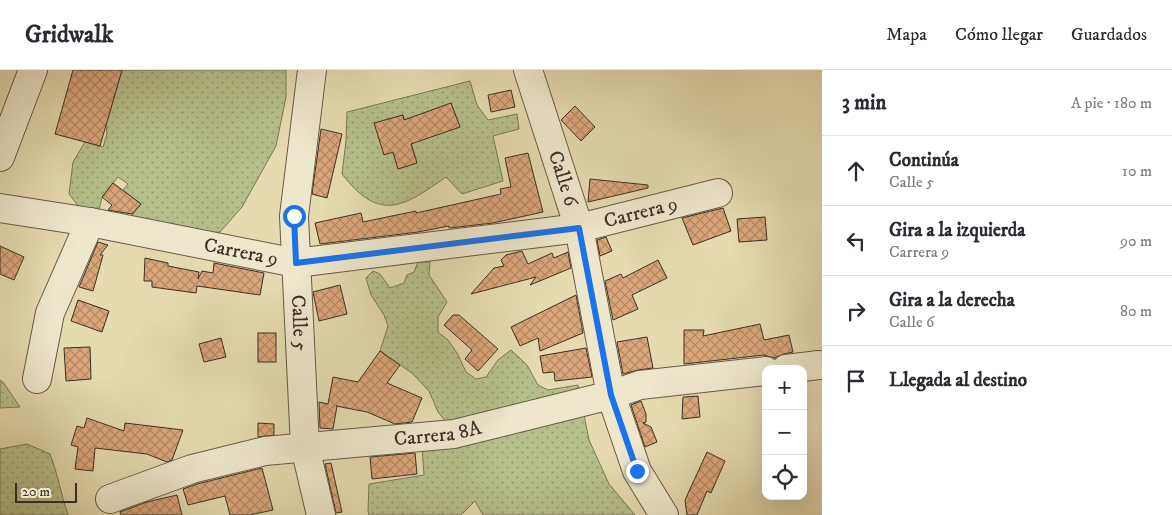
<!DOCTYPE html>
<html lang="es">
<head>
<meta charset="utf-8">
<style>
	:root { --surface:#fff; --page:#f7f7f7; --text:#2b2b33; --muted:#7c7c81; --line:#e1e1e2 }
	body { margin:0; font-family:"IM FELL DW Pica",serif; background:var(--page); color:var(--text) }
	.controls { position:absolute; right:15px; bottom:15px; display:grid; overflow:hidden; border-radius:10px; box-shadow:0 5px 20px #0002 }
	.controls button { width:45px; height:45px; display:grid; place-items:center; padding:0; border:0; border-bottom:1px solid var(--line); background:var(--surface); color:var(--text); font:25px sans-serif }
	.scale { position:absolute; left:15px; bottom:12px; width:62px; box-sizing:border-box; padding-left:5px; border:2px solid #3b3027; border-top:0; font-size:14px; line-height:18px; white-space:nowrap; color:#3b3027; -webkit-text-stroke:4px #eee7cc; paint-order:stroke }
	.stop { position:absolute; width:15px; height:15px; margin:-11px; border:4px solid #1a73e8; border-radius:50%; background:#fff }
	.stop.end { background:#1a73e8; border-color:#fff; box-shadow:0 1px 5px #0008 }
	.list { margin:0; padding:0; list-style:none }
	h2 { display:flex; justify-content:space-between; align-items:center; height:65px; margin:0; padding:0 20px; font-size:21px }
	h2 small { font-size:16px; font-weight:400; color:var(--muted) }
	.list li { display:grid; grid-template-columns:32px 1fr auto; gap:15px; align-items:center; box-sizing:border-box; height:70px; padding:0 20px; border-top:1px solid var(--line) }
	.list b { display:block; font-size:19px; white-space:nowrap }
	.list p { margin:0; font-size:16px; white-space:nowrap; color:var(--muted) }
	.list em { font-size:16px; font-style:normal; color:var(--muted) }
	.icon { flex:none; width:28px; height:28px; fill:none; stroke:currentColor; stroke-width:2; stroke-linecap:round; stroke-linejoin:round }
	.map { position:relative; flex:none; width:822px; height:445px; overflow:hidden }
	header { display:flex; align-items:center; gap:30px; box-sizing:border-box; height:70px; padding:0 25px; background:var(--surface); border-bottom:1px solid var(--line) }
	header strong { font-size:24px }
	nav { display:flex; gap:28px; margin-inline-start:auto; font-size:18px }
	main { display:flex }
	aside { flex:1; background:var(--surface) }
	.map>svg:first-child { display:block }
	.grass { fill:url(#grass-dots); stroke:#787859; fill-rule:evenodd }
	.building { fill:url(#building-cross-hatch); stroke:#3b3027 }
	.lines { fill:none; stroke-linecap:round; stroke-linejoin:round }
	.minor-casing { stroke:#665a49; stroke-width:30 }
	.minor { stroke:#eee7cc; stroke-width:28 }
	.route { stroke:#1a73e8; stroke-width:6 }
	.labels { text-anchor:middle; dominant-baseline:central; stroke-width:4; stroke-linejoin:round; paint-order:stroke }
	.street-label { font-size:20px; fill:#3b3027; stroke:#eee7cc }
</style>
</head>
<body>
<header>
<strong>Gridwalk</strong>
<nav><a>Mapa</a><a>Cómo llegar</a><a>Guardados</a></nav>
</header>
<main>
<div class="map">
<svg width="822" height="445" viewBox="0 0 822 445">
	<defs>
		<pattern id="grass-dots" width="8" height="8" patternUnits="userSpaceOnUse" patternTransform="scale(1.25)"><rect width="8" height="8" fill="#b5bf8b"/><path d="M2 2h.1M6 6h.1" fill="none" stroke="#949c72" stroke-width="1.8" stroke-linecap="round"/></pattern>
		<pattern id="building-cross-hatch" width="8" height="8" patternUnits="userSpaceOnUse" patternTransform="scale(1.25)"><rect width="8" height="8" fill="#dba679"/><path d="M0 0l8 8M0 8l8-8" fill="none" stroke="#b38863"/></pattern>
	</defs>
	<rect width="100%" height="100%" fill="#e5dab0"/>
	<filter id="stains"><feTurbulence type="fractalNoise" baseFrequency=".004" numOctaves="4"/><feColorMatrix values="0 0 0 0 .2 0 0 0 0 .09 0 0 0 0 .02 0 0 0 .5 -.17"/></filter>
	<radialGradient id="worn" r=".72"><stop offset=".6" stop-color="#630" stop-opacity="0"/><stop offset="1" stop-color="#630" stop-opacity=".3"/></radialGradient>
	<g class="grass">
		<path d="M122,0H286V27L276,76L242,137L220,162L191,164L124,155L141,134L123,120L128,114L118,107L102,127L99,140L80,138L69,124L73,92L85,72L103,77L107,64L106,55Z"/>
		<path d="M470,11L477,35L488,50L517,44L519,59L493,66L503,111L462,124L446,107C403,137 380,153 342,104L346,71L347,42ZM451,33L460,57L430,67L422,44ZM403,45L417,93L398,99L393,82L384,84L375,53Z"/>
		<path d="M418,192H430L429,205L447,232L438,247V262L448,270L457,283L466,302L476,309L486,307L498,290L511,280L527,295L538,315L548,320L578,315L589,370L609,414L635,445H483L475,431L461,445H369L368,441L369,414L424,405L422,377L450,357L438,342L429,321L412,303L380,281L388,256L384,245L371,225L366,208L373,201L380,204L390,218L404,213L407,205L414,202Z"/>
		<path d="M0,310L3,312L20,337L0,338Z"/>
		<path d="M27,374L50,384C58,404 61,425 68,445H0V379Z"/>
	</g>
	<g class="building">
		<path d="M73,0H122L100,76L55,64Z"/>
		<path d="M511,20L515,37L491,42L488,25Z"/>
		<path d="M451,33L460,57L411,74L417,93L398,99L393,82L384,85L374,53L403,45L404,50Z"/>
		<path d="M575,36L595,57L581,71L561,50Z"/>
		<path d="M321,59L342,64L327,128L312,124Z"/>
		<path d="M528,83L543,142L493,153L449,158V156L418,162L320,174L315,153L361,143L363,152L416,141V143L501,124L500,119L511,117L505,88Z"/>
		<path d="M590,109L648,115V118L588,132Z"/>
		<path d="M113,113L141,134L132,144L108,140L112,135L102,127Z"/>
		<path d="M723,138L731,161L693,175L682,148Z"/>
		<path d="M765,147L767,170L739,172L737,149Z"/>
		<path d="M606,167L612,181L600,186L597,170Z"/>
		<path d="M98,172L108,175L100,185H103L93,221L79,217Z"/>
		<path d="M0,176L24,187L14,210L0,204Z"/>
		<path d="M522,181L528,194L552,183L554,188L568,182L571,198L530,215L536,207L471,224L494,198L504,196L501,190L506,185Z"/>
		<path d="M145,188L168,193V196L199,202L198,209L202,201L213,203L214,193L264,203L260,225L197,216L196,223L152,217V211H144Z"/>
		<path d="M658,190L667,208L632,225L638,239L613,250L605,211L621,204L623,208Z"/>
		<path d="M340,215L347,244L319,251L313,222Z"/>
		<path d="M576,225L583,263L540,281L538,268L520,276L511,257Z"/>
		<path d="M78,230L109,241L102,262L71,251Z"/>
		<path d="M453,245H459L498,279L478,301L465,289L472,280L444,255Z"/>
		<path d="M760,254L764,270L789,265L793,282L784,284L774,288L764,285L684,294V260H704L703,266Z"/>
		<rect x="258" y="263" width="18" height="29"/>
		<path d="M647,267L653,298L638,300L623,304L617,272Z"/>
		<path d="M221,268L226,287L204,292L199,274Z"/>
		<path d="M90,277L91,309L66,311L64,278Z"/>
		<path d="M586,278L592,307L555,311L554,302L543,303L540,286Z"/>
		<path d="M380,281L400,295L387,313L422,328L412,352L395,354L367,342L336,336H337L333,359L320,358L319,332L328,334L333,307L358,312Z"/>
		<path d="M698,326L700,347L682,349L683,327Z"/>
		<path d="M641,331L646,344V352L643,353L651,357L657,372L645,377L631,335Z"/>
		<path d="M87,348L124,361L125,353L183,360L172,390L167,392L147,384L95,378L93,401L75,399L78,377L71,375L77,356L84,358Z"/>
		<path d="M258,353L274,354V365L258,367Z"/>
		<path d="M707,382L725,391L711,423L707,421L697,445H687L685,430Z"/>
		<path d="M415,383L417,404L372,409L370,387Z"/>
		<path d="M331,393L342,442L336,443L325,394Z"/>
		<path d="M262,398L273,440L250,445H230L225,426L188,435L183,419L197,414Z"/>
		<path d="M177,425L182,445H121L120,442L147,432Z"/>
	</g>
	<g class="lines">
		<defs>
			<g id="minor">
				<path id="s1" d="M312,0L294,146L305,377L321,445"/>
				<path id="s2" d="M528,0L579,158L611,325L637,401L664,445"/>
				<path d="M0,87L33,0"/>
				<path id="s3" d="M0,138L90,152L296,193L579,158L718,123"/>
				<path d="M786,299L819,295"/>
				<path d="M37,309L50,243L90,152"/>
				<path id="s4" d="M110,429L192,399L265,381L454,364L611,325L640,315L766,301"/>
			</g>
		</defs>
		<use href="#minor" class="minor-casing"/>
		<use href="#minor" class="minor"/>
	</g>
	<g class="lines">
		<path class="route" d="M294,146L296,193L579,158L611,325L637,401"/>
	</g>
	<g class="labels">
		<g class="street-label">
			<text stroke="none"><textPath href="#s2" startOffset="114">Calle 6</textPath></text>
			<text stroke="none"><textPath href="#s3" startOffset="650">Carrera 9</textPath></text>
			<text stroke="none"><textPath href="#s3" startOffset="245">Carrera 9</textPath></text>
			<text stroke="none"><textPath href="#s1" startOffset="254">Calle 5</textPath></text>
			<text stroke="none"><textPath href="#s4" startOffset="336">Carrera 8A</textPath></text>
		</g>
	</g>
	<rect width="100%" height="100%" filter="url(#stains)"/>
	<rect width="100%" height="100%" fill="url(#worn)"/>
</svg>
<div class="controls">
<button>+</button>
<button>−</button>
<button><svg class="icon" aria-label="locate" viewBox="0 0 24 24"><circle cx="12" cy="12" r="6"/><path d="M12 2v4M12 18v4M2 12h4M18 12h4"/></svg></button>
</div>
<div class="scale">20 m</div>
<div class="stop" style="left:294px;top:146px"></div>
<div class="stop end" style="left:637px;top:401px"></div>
</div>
<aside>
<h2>3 min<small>A pie · 180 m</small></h2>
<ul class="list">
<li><svg class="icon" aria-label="ahead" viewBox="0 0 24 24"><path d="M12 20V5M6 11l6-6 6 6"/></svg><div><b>Continúa</b><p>Calle 5</p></div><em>10 m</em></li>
<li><svg class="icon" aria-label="left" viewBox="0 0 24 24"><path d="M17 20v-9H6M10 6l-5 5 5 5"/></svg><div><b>Gira a la izquierda</b><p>Carrera 9</p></div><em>90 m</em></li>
<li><svg class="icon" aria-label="right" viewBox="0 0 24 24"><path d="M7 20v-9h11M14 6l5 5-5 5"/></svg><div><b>Gira a la derecha</b><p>Calle 6</p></div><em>80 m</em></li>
<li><svg class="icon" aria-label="arrive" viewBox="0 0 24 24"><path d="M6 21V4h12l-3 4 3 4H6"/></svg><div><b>Llegada al destino</b></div></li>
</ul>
</aside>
</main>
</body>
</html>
